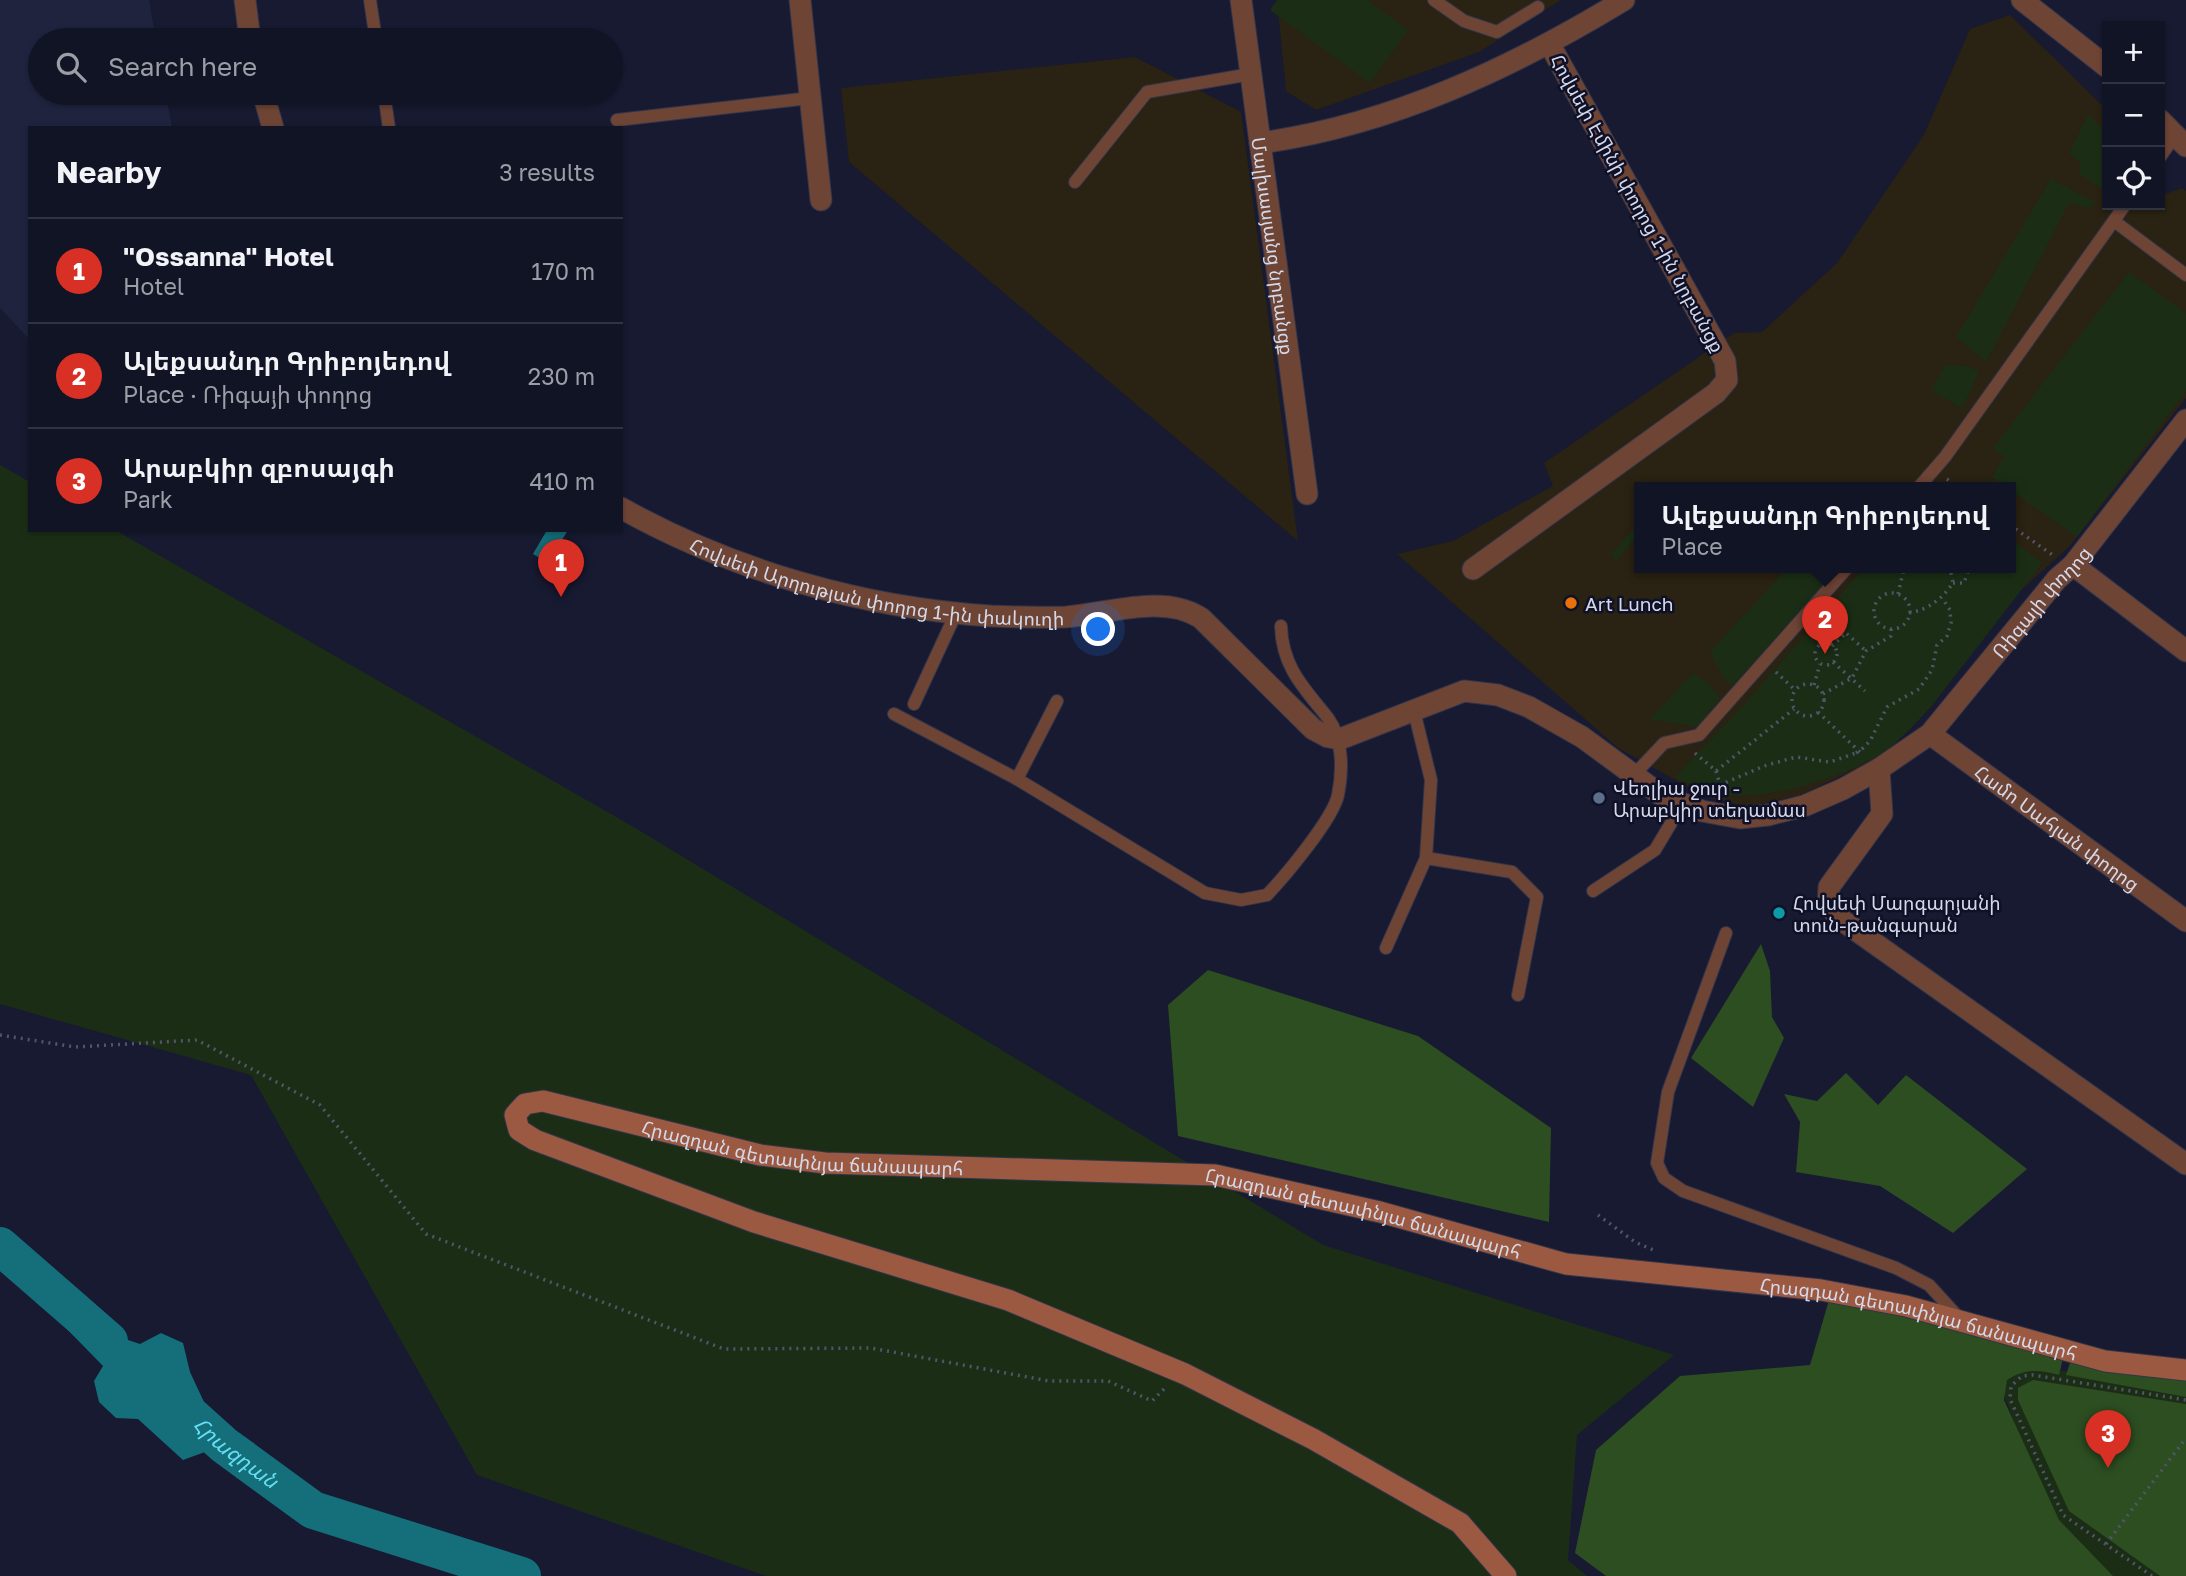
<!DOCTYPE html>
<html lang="en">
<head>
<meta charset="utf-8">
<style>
	:root { --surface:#111425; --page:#1a1d2d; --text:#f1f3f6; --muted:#9c9ea7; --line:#303342; --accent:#d93025 }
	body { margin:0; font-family:"Golos Text","Noto Sans Armenian",sans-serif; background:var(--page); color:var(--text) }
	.controls { position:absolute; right:21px; top:21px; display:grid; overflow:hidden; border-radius:0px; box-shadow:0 2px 5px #0004 }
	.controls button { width:63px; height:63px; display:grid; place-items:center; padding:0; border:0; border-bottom:2px solid var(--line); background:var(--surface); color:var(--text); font:35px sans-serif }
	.you { position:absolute; left:1099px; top:630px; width:24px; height:24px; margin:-18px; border:5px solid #fff; border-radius:50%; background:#1a73e8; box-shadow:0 0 0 10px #1a73e833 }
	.badge { display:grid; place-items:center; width:46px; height:46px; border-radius:50%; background:var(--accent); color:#fff; font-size:23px; font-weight:700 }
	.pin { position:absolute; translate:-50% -58px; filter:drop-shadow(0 2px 4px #0008) }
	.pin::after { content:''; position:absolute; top:37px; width:24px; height:21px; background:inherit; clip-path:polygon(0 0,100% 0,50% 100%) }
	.popup { position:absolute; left:1634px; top:482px; width:382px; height:91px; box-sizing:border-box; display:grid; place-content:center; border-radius:0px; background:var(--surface); filter:drop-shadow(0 2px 5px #0005); font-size:23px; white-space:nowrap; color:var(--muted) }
	.popup b { font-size:26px; color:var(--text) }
	.popup::after { content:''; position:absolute; left:50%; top:100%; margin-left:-14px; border:14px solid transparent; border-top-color:var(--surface) }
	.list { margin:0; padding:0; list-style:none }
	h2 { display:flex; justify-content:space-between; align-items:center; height:91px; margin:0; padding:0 28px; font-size:30px }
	h2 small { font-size:23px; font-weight:400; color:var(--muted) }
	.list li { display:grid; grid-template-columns:46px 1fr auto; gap:21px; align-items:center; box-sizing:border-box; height:105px; padding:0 28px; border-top:2px solid var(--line) }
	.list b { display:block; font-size:26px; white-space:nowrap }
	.list p { margin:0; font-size:23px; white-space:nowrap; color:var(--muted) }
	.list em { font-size:23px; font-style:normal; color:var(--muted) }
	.icon { flex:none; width:38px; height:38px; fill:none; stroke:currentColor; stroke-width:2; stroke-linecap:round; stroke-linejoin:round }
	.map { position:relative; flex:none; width:2186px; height:1576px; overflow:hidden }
	.search { position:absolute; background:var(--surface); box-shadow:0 2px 5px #0004; left:28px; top:28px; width:595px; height:77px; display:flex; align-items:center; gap:18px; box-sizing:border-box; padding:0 24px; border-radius:38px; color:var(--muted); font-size:26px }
	.panel { position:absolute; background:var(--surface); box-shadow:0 2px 5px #0004; left:28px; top:126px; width:595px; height:406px; border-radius:0px }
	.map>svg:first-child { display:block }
	.built { fill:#1f233e }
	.education { fill:#2a2212; fill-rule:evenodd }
	.green { fill:#1b2e15 }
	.forest { fill:#2c4e21 }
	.water { fill:#146f7b }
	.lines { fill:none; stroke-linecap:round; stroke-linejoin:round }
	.river { stroke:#146f7b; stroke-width:38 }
	.lane-casing { stroke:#31354b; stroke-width:14 }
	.street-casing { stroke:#31354b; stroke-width:23 }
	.secondary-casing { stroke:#31354b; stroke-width:23 }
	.path { stroke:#52556a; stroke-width:3.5; stroke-dasharray:2 5; stroke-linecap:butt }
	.lane { stroke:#6e4435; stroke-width:12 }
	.street { stroke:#6e4435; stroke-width:21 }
	.secondary { stroke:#9c5941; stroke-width:21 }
	.path-bridge { stroke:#52556a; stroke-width:3.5; stroke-dasharray:2 5; stroke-linecap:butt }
	.food-dot { fill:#e8710a; stroke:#0e1127; stroke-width:2.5 }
	.service-dot { fill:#5c6f8a; stroke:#0e1127; stroke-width:2.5 }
	.culture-dot { fill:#0f9aa8; stroke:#0e1127; stroke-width:2.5 }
	.labels { text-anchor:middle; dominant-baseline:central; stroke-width:5; stroke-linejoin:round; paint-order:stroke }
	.street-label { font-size:19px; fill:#d4d8e8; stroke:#0e1127 }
	.poi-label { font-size:19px; fill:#d4d8e8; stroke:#0e1127; text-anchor:start }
	.water-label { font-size:21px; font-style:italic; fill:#66dff2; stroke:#0e1127 }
</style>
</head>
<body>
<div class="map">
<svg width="2186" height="1576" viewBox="0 0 2186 1576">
	<rect width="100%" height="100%" fill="#171a31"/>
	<path class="built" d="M0,0H149L156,40H40V93H166L172,128H30V340L0,308Z"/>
	<g class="education">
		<path d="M1277,0H1561L1479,52L1316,110L1286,91Z"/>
		<path d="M2010,15L2107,110V205H2160V196L2182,188L2186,191V398L2069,547L2019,592L1932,706L1881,757L1801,795L1749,807L1706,797L1618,748L1397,554L1453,541L1553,486L1544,463L1734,333L1762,332L1837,263L1924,135L1970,29ZM1640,488H2010V568H1640Z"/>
		<path d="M1135,57L1241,112L1298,541L849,162L841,88Z"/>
	</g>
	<g class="green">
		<path d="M1277,0H1368L1408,30L1370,83L1270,10Z"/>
		<path d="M2088,114L2107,133V191L2080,175V163L2069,153Z"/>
		<path d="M2051,179L2095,202L2091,208L2069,203L1986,362L1956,337Z"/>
		<path d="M2129,272L2186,313V391L2077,537L1992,477L2004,457L1993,448Z"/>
		<path d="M1945,365L1967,366L1979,372L1962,408L1931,390Z"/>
		<path d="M0,465L30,482V530H115L637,829L1323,1245L1674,1355L1577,1435L1568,1560L1587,1576H766L477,1475L251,1075L0,1004Z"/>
		<path d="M1639,523V534L1616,561L1611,554Z"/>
		<path d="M2011,539L2042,563C2016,597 1990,631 1964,664C1942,692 1921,721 1894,744C1863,768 1819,783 1782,791C1737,799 1715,798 1675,777L1741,708L1864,568H2010Z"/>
		<path d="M1787,568H1838L1732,686L1723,677L1710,652Z"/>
		<path d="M1693,673L1709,684L1720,698L1697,727L1650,719Z"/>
		<path d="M2027,1364L2186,1394V1576H2094L2058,1542L1994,1367Z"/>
	</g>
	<g class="forest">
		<path d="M1761,944L1770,971L1772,1017L1784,1038L1753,1107L1691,1058Z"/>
		<path d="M1208,970L1418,1036L1551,1128L1549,1222L1178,1136L1168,1005Z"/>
		<path d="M1846,1073L1878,1105L1906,1075L2027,1169L1953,1233L1880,1186L1796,1172L1800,1122L1784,1094L1817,1101Z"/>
		<path d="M1829,1300L1908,1315L2063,1358L2059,1375C2039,1370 2026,1368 2007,1380L2004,1400L2059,1520L2113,1576H1606L1575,1553L1596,1450L1680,1376L1810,1365Z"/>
		<path d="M2071,1360L2186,1380V1397L2066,1375Z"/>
		<path d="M2033,1380L2186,1404V1576H2160L2069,1511L2018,1400V1388Z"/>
	</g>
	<g class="water">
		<path d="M547,530H568L548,563L533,554Z"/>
		<path d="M85,1297L128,1340L140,1344L161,1333L183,1343L190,1372L224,1445L183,1460L138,1419L116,1418L99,1402L94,1381L103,1366L62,1324L70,1306Z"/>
	</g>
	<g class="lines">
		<g class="river">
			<path d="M0,1246L109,1341"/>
			<path id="s1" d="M184,1409L224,1445L313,1510L522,1576"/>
		</g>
		<defs>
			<g id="lane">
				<path d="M370,0L376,40"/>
				<path d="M1434,0L1464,21L1497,32L1538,7"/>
				<path d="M384,93L389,128"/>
				<path d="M617,120L810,98"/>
				<path d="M2160,157L2174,137"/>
				<path d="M1075,182L1147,92L1251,74"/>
				<path d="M2114,221L2186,275"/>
				<path d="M1918,488L1945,457L2125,205"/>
				<path d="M914,704L957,611"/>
				<path d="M894,714L1017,779L1205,893L1241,900L1267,895C1285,876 1333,819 1338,795C1343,770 1343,739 1328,718C1304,688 1282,667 1281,626"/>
				<path d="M1632,777L1664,743L1699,735L1847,568"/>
				<path d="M1017,779L1057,701"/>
				<path d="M1426,858L1512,872L1537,897L1518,995"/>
				<path d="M1593,891L1655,850L1683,803"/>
				<path d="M1726,933L1668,1092L1657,1163L1664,1178L1683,1191L1896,1268L1929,1285L1960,1319"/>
				<path d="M1386,948L1426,858L1431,780L1414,711"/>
			</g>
			<g id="street">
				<path d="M245,0L250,40"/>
				<path d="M800,0L821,200"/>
				<path id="s2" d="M1241,0L1307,494"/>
				<path d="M2022,0L2107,67"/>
				<path d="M263,93L273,128"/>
				<path d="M2160,120L2186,146"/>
				<path d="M1260,143C1391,125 1512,68 1624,0"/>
				<path id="s3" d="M621,508C734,571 863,608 991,616C1016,617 1042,618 1066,617C1108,614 1163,593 1201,618L1313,729L1328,737L1340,739L1464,691L1498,695L1529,707L1582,737L1661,795L1702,811L1740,818L1768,815L1804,806L1843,789L1879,769L1930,734L2057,579L2073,565L2186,420"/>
				<path d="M2073,565L2186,651"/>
				<path d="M1473,569L1716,393L1727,380L1725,361L1550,45"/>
				<path id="s4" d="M1930,734L2186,921"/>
				<path d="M1879,769L1882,814L1829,887L1828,905L1843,921L2186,1164"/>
			</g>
			<g id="secondary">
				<path id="s5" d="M1506,1576L1460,1523L1313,1439L1185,1374L1008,1300L754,1222L535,1140L519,1130L515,1115L525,1104L543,1101L760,1155L825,1163L1215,1175L1380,1212L1566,1264L1821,1290L1906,1306L2105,1361L2186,1370"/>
			</g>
		</defs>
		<use href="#lane" class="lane-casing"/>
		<use href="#street" class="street-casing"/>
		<use href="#secondary" class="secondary-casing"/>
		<g class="path">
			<path d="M1947,479L1959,488"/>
			<path d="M2010,525L2054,556"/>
			<path d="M1953,583H1964L1969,568"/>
			<circle cx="1892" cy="611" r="18"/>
			<path d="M1898,594L1904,568"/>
			<path d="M1909,613C1929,609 1941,600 1953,583L1950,568"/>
			<path d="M1826,615L1866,651"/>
			<circle cx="1826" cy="654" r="11"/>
			<path d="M1832,646L1846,633"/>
			<path d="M1833,662L1865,691"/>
			<path d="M1776,672L1795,690"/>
			<circle cx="1808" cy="700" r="16"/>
			<path d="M1814,685L1820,664"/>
			<path d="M1823,694L1852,678L1866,651L1891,636V629"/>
			<path d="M1818,712L1862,754"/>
			<path d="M1862,749L1870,741L1887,707L1919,689L1932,670L1937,645L1947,636L1951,623L1950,610L1942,598"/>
			<path d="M1695,753L1716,771L1794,709"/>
			<path d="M1716,771L1720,785L1764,766L1796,757L1830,762L1856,753"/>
			<path d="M0,1035L75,1047L197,1040L320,1105L426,1234L724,1349L871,1348L1049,1381H1108L1152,1401L1166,1387"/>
			<path d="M1598,1215L1635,1242L1656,1251"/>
			<path d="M2106,1544L2186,1438"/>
			<path d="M2152,1576L2063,1515L2010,1399L2011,1386L2022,1376L2033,1375L2186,1400"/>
		</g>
		<use href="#lane" class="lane"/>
		<use href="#street" class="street"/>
		<use href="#secondary" class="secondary"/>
		<path class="path-bridge" d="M1856,753L1862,749"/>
	</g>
	<circle class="food-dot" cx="1571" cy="603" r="7"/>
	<circle class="service-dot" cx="1599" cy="798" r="7"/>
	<circle class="culture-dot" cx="1779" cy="913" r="7"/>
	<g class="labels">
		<g class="street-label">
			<text transform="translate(1638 203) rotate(61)">Հովսեփ Էմինի փողոց 1-ին նրբանցք</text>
			<text stroke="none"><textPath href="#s2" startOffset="248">Մալխասյանց նրբանցք</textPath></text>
			<text stroke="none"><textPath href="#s3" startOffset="270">Հովսեփ Արղության փողոց 1-ին փակուղի</textPath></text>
			<text stroke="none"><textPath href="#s3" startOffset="1614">Ռիգայի փողոց</textPath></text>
			<text stroke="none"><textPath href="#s4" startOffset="158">Համո Սահյան փողոց</textPath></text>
			<text stroke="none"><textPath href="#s5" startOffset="1407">Հրազդան գետափնյա ճանապարհ</textPath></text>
			<text stroke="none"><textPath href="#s5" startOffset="1974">Հրազդան գետափնյա ճանապարհ</textPath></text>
			<text stroke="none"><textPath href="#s5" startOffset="2541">Հրազդան գետափնյա ճանապարհ</textPath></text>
		</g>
		<g class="poi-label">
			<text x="1585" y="603">Art Lunch</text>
			<text x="1613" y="787">Վեոլիա ջուր -<tspan x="1613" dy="22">Արաբկիր տեղամաս</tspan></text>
			<text x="1793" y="902">Հովսեփ Մարգարյանի<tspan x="1793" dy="22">տուն-թանգարան</tspan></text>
		</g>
		<g class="water-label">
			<text stroke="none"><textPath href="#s1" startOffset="68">Հրազդան</textPath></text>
		</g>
	</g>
</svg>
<div class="controls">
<button>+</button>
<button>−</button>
<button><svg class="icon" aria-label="locate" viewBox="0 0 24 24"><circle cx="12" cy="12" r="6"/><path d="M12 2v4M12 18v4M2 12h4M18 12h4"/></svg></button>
</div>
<div class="you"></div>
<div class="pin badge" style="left:561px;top:597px">1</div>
<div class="pin badge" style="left:1825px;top:654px">2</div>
<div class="popup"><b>Ալեքսանդր Գրիբոյեդով</b>Place</div>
<div class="pin badge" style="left:2108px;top:1468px">3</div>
<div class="search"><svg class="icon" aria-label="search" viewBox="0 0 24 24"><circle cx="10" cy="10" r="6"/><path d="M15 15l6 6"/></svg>Search here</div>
<section class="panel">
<h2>Nearby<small>3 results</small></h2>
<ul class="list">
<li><span class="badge">1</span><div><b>&quot;Ossanna&quot; Hotel</b><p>Hotel</p></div><em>170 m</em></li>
<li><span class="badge">2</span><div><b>Ալեքսանդր Գրիբոյեդով</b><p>Place · Ռիգայի փողոց</p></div><em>230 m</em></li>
<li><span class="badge">3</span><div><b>Արաբկիր զբոսայգի</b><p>Park</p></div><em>410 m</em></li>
</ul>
</section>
</div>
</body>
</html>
